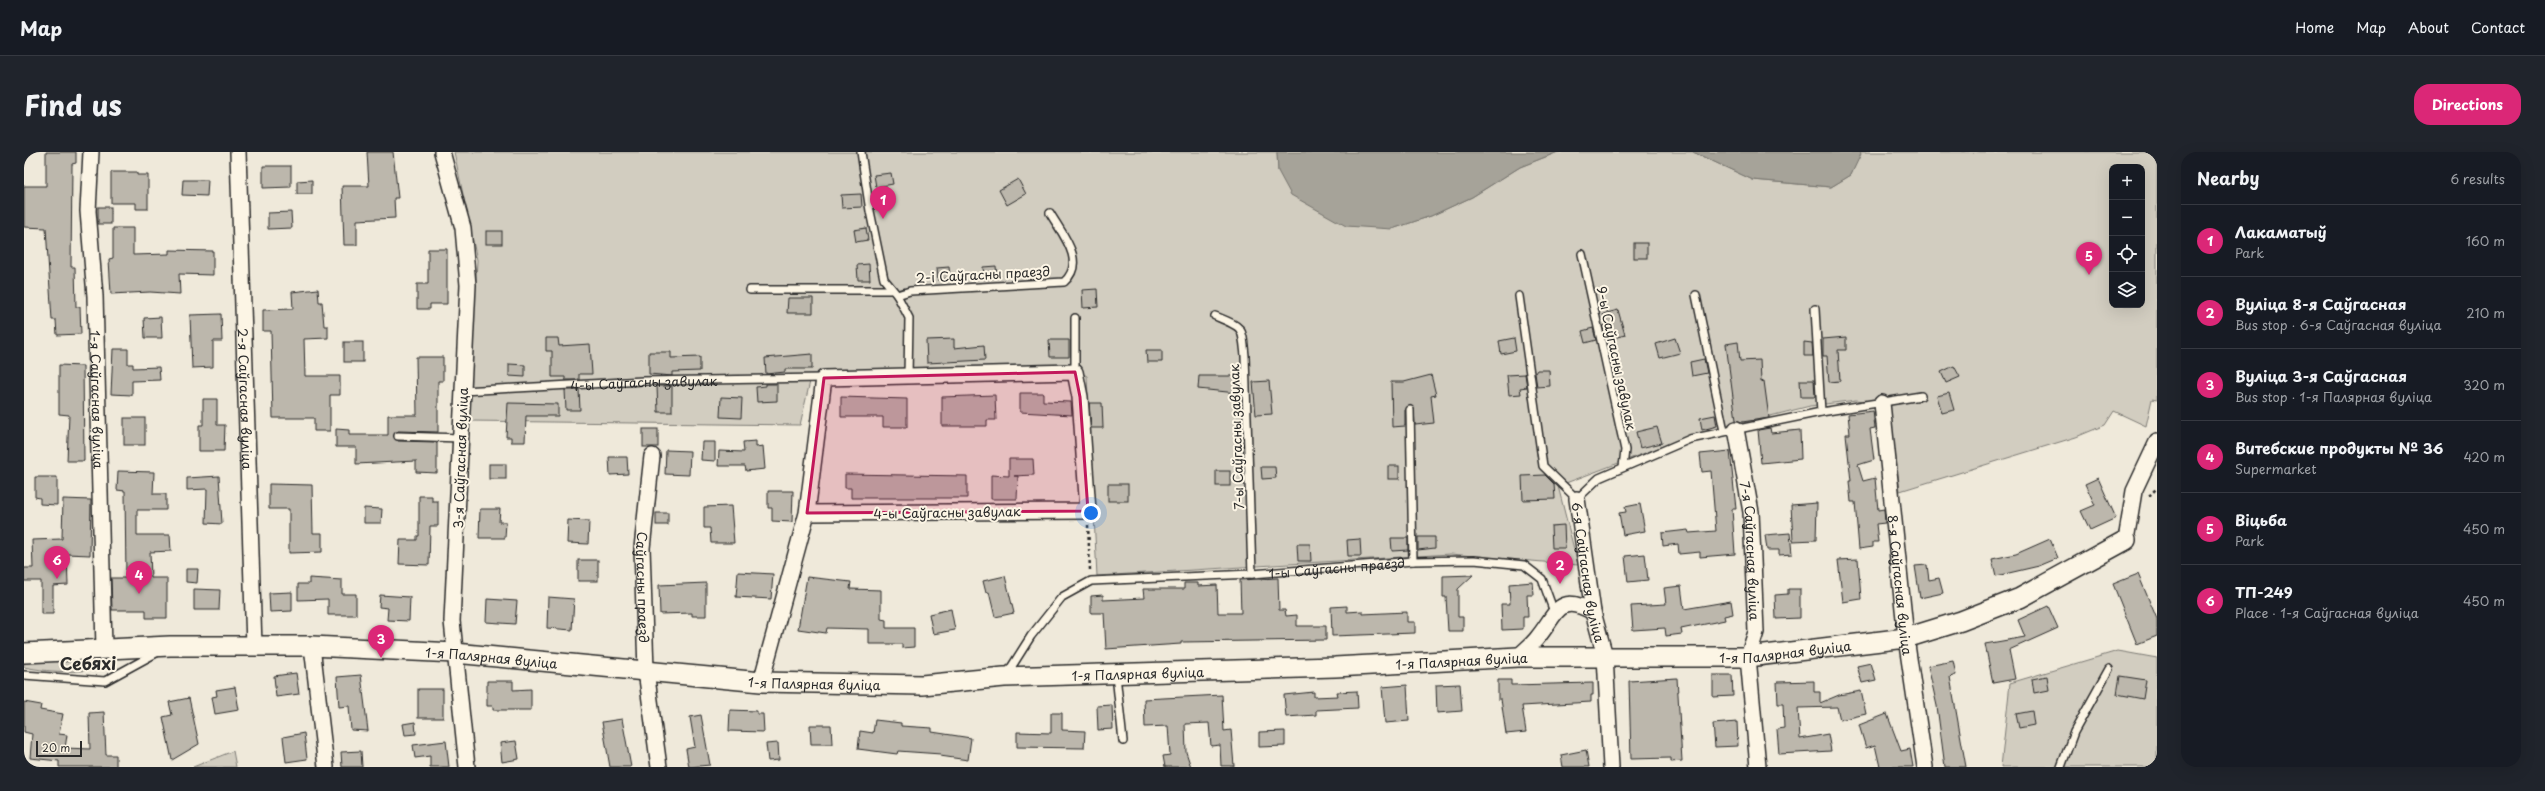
<!DOCTYPE html>
<html lang="en">
<head>
<meta charset="utf-8">
<style>
	:root { --surface:#171b24; --page:#20242c; --text:#f1f3f6; --muted:#9ea1a6; --line:#363941; --accent:#db2777 }
	body { margin:0; font-family:"Playpen Sans",sans-serif; background:var(--page); color:var(--text) }
	.controls { position:absolute; right:12px; top:12px; display:grid; overflow:hidden; border-radius:8px; box-shadow:0 4px 16px #0002 }
	.controls button { width:36px; height:36px; display:grid; place-items:center; padding:0; border:0; border-bottom:1px solid var(--line); background:var(--surface); color:var(--text); font:20px sans-serif }
	.scale { position:absolute; left:12px; bottom:10px; width:46px; box-sizing:border-box; padding-left:4px; border:2px solid #2b2b2b; border-top:0; font-size:11px; line-height:14px; white-space:nowrap; color:#2b2b2b; -webkit-text-stroke:3px #fcf5e5; paint-order:stroke }
	.you { position:absolute; left:1067px; top:361px; width:14px; height:14px; margin:-10px; border:3px solid #fff; border-radius:50%; background:#1a73e8; box-shadow:0 0 0 6px #1a73e833 }
	.badge { display:grid; place-items:center; width:26px; height:26px; border-radius:50%; background:var(--accent); color:#fff; font-size:13px; font-weight:700 }
	.pin { position:absolute; translate:-50% -33px; filter:drop-shadow(0 1px 2px #0008) }
	.pin::after { content:''; position:absolute; top:21px; width:14px; height:12px; background:inherit; clip-path:polygon(0 0,100% 0,50% 100%) }
	.list { margin:0; padding:0; list-style:none }
	h2 { display:flex; justify-content:space-between; align-items:center; height:52px; margin:0; padding:0 16px; font-size:17px }
	h2 small { font-size:13px; font-weight:400; color:var(--muted) }
	.list li { display:grid; grid-template-columns:26px 1fr auto; gap:12px; align-items:center; box-sizing:border-box; height:72px; padding:0 16px; border-top:1px solid var(--line) }
	.list b { display:block; font-size:15px; white-space:nowrap }
	.list p { margin:0; font-size:13px; white-space:nowrap; color:var(--muted) }
	.list em { font-size:13px; font-style:normal; color:var(--muted) }
	.icon { flex:none; width:22px; height:22px; fill:none; stroke:currentColor; stroke-width:2; stroke-linecap:round; stroke-linejoin:round }
	.map { position:relative; flex:none; width:2133px; height:615px; overflow:hidden; border-radius:16px }
	header { display:flex; align-items:center; gap:24px; box-sizing:border-box; height:56px; padding:0 20px; background:var(--surface); border-bottom:1px solid var(--line) }
	header strong { font-size:19px }
	nav { display:flex; gap:22px; margin-inline-start:auto; font-size:14px }
	.intro { display:flex; align-items:center; justify-content:space-between; box-sizing:border-box; height:96px; padding:0 24px }
	h1 { margin:0; font-size:28px }
	.button { padding:10px 18px; border-radius:16px; background:var(--accent); color:#fff; font-size:14px; font-weight:700 }
	main { display:flex; gap:24px; padding:0 24px }
	aside { flex:1; background:var(--surface); border-radius:16px; box-shadow:0 4px 16px #0002 }
	.map>svg:first-child { display:block }
	.green { fill:#d2cdc0; stroke:#7e7c76; fill-rule:evenodd }
	.water { fill:#a6a399; stroke:#75736d }
	.building { fill:#bcb7ac; stroke:#2b2b2b }
	.lines { fill:none; stroke-linecap:round; stroke-linejoin:round }
	.service-casing { stroke:#2b2b2b; stroke-width:10 }
	.minor-casing { stroke:#2b2b2b; stroke-width:18 }
	.tertiary-casing { stroke:#2b2b2b; stroke-width:22 }
	.path { stroke:#2b2b2b; stroke-width:2.5; stroke-dasharray:3 3; stroke-linecap:butt }
	.service { stroke:#fcf5e5; stroke-width:7 }
	.minor { stroke:#fcf5e5; stroke-width:15 }
	.tertiary { stroke:#fcf5e5; stroke-width:19 }
	.marked { fill:#c2185b; fill-opacity:0.2; stroke:#c2185b; stroke-width:3; stroke-linejoin:round }
	.labels { text-anchor:middle; dominant-baseline:central; stroke-width:4; stroke-linejoin:round; paint-order:stroke }
	.street-label { font-size:13px; fill:#2b2b2b; stroke:#fcf5e5 }
	.district-label { font-size:17px; font-weight:bold; fill:#2b2b2b; stroke:#fcf5e5 }
</style>
</head>
<body>
<header>
<strong>Map</strong>
<nav><a>Home</a><a>Map</a><a>About</a><a>Contact</a></nav>
</header>
<div class="intro"><h1>Find us</h1><a class="button">Directions</a></div>
<main>
<div class="map">
<svg width="2133" height="615" viewBox="0 0 2133 615">
	<rect width="100%" height="100%" fill="#efe9da"/>
	<filter id="ink" filterUnits="userSpaceOnUse"><feTurbulence type="fractalNoise" baseFrequency=".025" numOctaves="2"/><feDisplacementMap in="SourceGraphic" scale="8" xChannelSelector="R" yChannelSelector="G"/><feConvolveMatrix kernelMatrix="1 2 1 2 8 2 1 2 1" color-interpolation-filters="sRGB"/></filter>
	<g filter="url(#ink)">
		<g class="green">
			<path d="M430,0H1253L1254,19L1368,77L1407,64L1448,45L1496,15L1534,0H1669L1729,28L1807,35L1827,23L1836,0H2133V248L2128,247L2122,274L2090,259L2081,273L2052,285L1876,339L1865,252L1832,248L1786,254L1663,285L1534,334L1554,413L1426,402L1073,424L1063,224L1043,214L787,225L776,273L445,269L453,108ZM2088,15H2118V153H2088Z"/>
			<path d="M2094,499L2133,506V615H1977L1986,531Z"/>
			<path d="M91,502L90,512C62,522 29,521 0,515V505Z"/>
			<path d="M209,599L212,615H169Z"/>
		</g>
		<g class="water">
			<path d="M1253,0H1534L1496,15L1448,45L1407,64L1368,77L1322,74L1267,43L1254,19Z"/>
			<path d="M1669,0H1836L1837,2L1827,23L1807,35L1729,28Z"/>
		</g>
		<g class="building">
			<path d="M22,0H52V11L48,12L47,115H51L52,155H56L57,182L33,183L32,168H28L22,76L0,75V34H22Z"/>
			<path d="M343,0H369L374,46H370L371,66L333,68V93H320L318,34H345Z"/>
			<path d="M239,14H267V35L239,36Z"/>
			<path d="M87,20H113V23H124V57H112V51H87Z"/>
			<path d="M867,21L869,32L852,35L850,23Z"/>
			<path d="M994,27L1002,42L983,53L975,38Z"/>
			<path d="M159,28H184L183,44L158,43Z"/>
			<path d="M288,28V42H273V29Z"/>
			<path d="M837,42L838,55L818,56L817,43Z"/>
			<rect x="74" y="55" width="13" height="17"/>
			<path d="M267,60L268,76L244,77V61Z"/>
			<path d="M89,76H109V103L145,102V98L189,99V123L155,122L156,142L126,140L87,142L85,107L89,106Z"/>
			<path d="M842,76L844,88L832,90L830,78Z"/>
			<rect x="462" y="79" width="16" height="13"/>
			<rect x="1610" y="91" width="13" height="15"/>
			<path d="M404,97H423V152H406V157H393V132H404Z"/>
			<path d="M845,112L846,128H834L833,113Z"/>
			<path d="M972,114L973,126L960,127L959,115Z"/>
			<path d="M925,115L926,126L914,128L913,116Z"/>
			<path d="M294,137L295,150H298L300,174H304V186L280,187L281,224H316V243H306V279H290V266H249L247,179H239V158L269,157L268,140Z"/>
			<path d="M1073,137L1074,155L1059,156L1058,138Z"/>
			<path d="M764,146H789V161H763Z"/>
			<path d="M1594,158L1601,183L1586,187V184L1581,185L1579,174L1582,173L1579,162Z"/>
			<path d="M197,162L198,189H189V215L168,216L166,163Z"/>
			<path d="M137,165L138,186H121L120,166Z"/>
			<path d="M1569,176L1572,188L1561,191L1558,179Z"/>
			<path d="M1822,185V198H1814L1816,229L1805,230L1803,204H1799V187Z"/>
			<path d="M522,186H534L535,194L566,192L568,222H555V228H541V225H528V199H522Z"/>
			<path d="M1490,186L1492,199L1477,202L1475,189Z"/>
			<path d="M1651,186L1656,201L1636,206L1632,192Z"/>
			<path d="M930,187V196L960,193L961,208L903,211L902,188Z"/>
			<path d="M1025,188H1045V205H1026Z"/>
			<rect x="320" y="190" width="19" height="20"/>
			<path d="M1714,190L1716,209L1736,208L1737,230L1740,229L1745,266L1718,270L1712,268L1702,192Z"/>
			<path d="M1780,190L1788,191L1789,204H1780Z"/>
			<path d="M89,197H104V212H109V216L135,215L136,228L108,229V243L87,242Z"/>
			<path d="M1122,198H1138V210H1123Z"/>
			<path d="M625,200H647V206L676,205V219L648,220V224L625,222Z"/>
			<path d="M788,202V217H761V220L742,222L741,206Z"/>
			<path d="M392,205H419V229H414V280L374,279L369,284L374,289L413,290V321L392,320V309L332,312V295H312V277L325,278V283H364V263H393Z"/>
			<path d="M1680,207L1683,221L1668,224L1666,210Z"/>
			<path d="M485,212L501,213V225L485,224Z"/>
			<path d="M35,213L59,214L60,309H43L45,263L35,262Z"/>
			<path d="M1930,214L1936,225L1922,231L1917,220Z"/>
			<path d="M1513,218H1525L1526,234L1513,235L1511,221Z"/>
			<path d="M1501,222L1503,235L1496,236L1497,242L1485,243L1483,223Z"/>
			<path d="M1407,223L1412,243L1407,244L1410,271L1391,273L1390,256L1386,253L1381,258V274L1368,275L1367,230H1380Z"/>
			<path d="M1175,224H1213V241L1174,237Z"/>
			<path d="M1776,228H1790L1791,245H1777Z"/>
			<path d="M1245,229L1248,262L1232,263L1229,230Z"/>
			<path d="M742,232H753V249L733,250L732,235L742,234Z"/>
			<path d="M633,234H648V260H634Z"/>
			<path d="M541,238H555L556,258H542Z"/>
			<path d="M996,241H1019V249L1047,250L1048,263L996,260Z"/>
			<path d="M1925,241L1930,258L1918,261L1913,244Z"/>
			<path d="M971,243L972,268H963V274H918V245Z"/>
			<path d="M697,245L718,246L717,266L696,265Z"/>
			<path d="M817,245L883,247V275H859V265H817Z"/>
			<path d="M179,247H193V273H201L200,299H175V273H179Z"/>
			<path d="M484,251L534,252V264H502L501,290H487V285H482Z"/>
			<path d="M1065,251H1078L1079,276H1067Z"/>
			<path d="M1849,259L1851,276L1846,277L1850,308L1834,313L1839,329L1851,326L1854,358L1860,357L1861,371L1852,372L1854,390H1849V395L1835,397L1831,350H1827L1825,329H1827L1822,282H1826L1824,262Z"/>
			<path d="M1691,263L1693,274L1678,278L1676,266Z"/>
			<rect x="100" y="266" width="21" height="27"/>
			<path d="M1633,275L1638,291L1616,296L1612,280Z"/>
			<path d="M1746,276L1747,281L1776,278L1777,307L1737,311L1734,278Z"/>
			<rect x="619" y="277" width="15" height="18"/>
			<path d="M732,289V295L739,294L741,317L722,319L721,314H694L695,299L720,300L719,290Z"/>
			<path d="M678,290H691V309L677,308Z"/>
			<path d="M642,298L666,299L665,323L641,322Z"/>
			<path d="M1706,299L1712,357H1708L1711,402L1676,405V400L1655,402L1654,392L1639,394L1638,381L1664,378L1665,381L1692,379L1687,319L1678,320L1676,302Z"/>
			<path d="M585,305H603L604,322L586,323Z"/>
			<path d="M985,307H1009L1010,323L990,324H994L993,347H967V323L985,324Z"/>
			<rect x="465" y="312" width="17" height="15"/>
			<rect x="1364" y="314" width="11" height="13"/>
			<path d="M1237,315H1251L1252,326L1238,327Z"/>
			<path d="M94,319L130,320L129,342H142V358H113V383H146L147,399L126,400L127,426H143V466H122V458H88L87,426H102L101,339L93,338Z"/>
			<rect x="1192" y="319" width="14" height="15"/>
			<path d="M821,322L943,324V346H827V336H821Z"/>
			<path d="M1521,323L1530,332L1531,347L1499,348L1498,324Z"/>
			<path d="M195,324L198,372L182,371L183,337L163,338V326Z"/>
			<path d="M11,325H33V353L16,352V346L11,345Z"/>
			<path d="M2074,326L2092,366L2066,378L2057,359L2071,353L2061,332Z"/>
			<path d="M245,332L288,333L289,381H298V400L265,401V357H245Z"/>
			<rect x="1084" y="332" width="20" height="17"/>
			<path d="M744,339H769L768,370L748,369V356H744Z"/>
			<path d="M395,344H408V349H414V374H406L405,413L375,412L376,388H393V384H395Z"/>
			<path d="M39,347L67,348L66,403L43,402L44,433L29,434V462H17V429H0V416H9L8,388L38,387Z"/>
			<path d="M1793,351L1792,388L1769,389L1767,353Z"/>
			<path d="M1616,352L1621,379L1599,383L1595,361L1602,360L1601,355Z"/>
			<path d="M707,354L710,391H687L686,376H680V355Z"/>
			<path d="M340,356L358,357L357,371H340Z"/>
			<path d="M456,357H476L475,370H482L481,386H455Z"/>
			<rect x="632" y="361" width="12" height="12"/>
			<path d="M544,368L565,369L564,392L543,391Z"/>
			<path d="M1540,373L1541,396H1528L1527,374Z"/>
			<path d="M1766,381L1768,402L1755,403V398H1743L1741,383Z"/>
			<path d="M1394,385H1411V396L1394,398Z"/>
			<path d="M1367,386H1384V398L1368,399Z"/>
			<path d="M1336,387L1337,404H1324L1323,388Z"/>
			<path d="M2026,387L2034,406L2015,414L1972,424L1968,407L1992,402Z"/>
			<path d="M1273,392H1286L1287,409H1274Z"/>
			<path d="M1621,402L1624,428L1604,430L1601,404Z"/>
			<path d="M1834,407L1837,447L1819,450L1814,408Z"/>
			<rect x="554" y="408" width="20" height="21"/>
			<path d="M1903,413L1905,428L1915,426L1919,441L1896,446L1891,414Z"/>
			<path d="M162,417H174L173,431L162,430Z"/>
			<path d="M714,420L749,422L747,447L712,445Z"/>
			<path d="M2114,422L2133,467V484L2113,492L2089,432Z"/>
			<path d="M1449,423L1434,437V465H1439V479H1424L1422,445H1419V424Z"/>
			<path d="M981,424L990,461L971,465L965,440L962,441L959,429Z"/>
			<path d="M783,425L827,430L826,437L857,438V467L862,468V476H890V495L878,496V492H845V477L803,476L802,481L774,477Z"/>
			<path d="M285,426L318,428V442H332V463H304V447L274,448V432H285Z"/>
			<path d="M1254,426L1255,458H1261L1262,464L1273,463V474H1302V488L1157,490V492L1082,497L1080,461H1067V444L1079,443V448L1120,446L1119,437H1160V431H1174V434L1193,433L1194,461H1217L1216,428Z"/>
			<path d="M1509,430L1510,443H1503L1504,465H1499V477L1478,478L1477,452H1486L1485,432Z"/>
			<path d="M682,431V464H668V461L636,462L635,433Z"/>
			<path d="M1657,434L1660,457L1707,449L1709,462L1700,464L1701,468L1657,477L1658,482L1642,484L1641,476L1609,478L1607,454L1642,452L1640,436Z"/>
			<path d="M170,437L196,438L195,458H170Z"/>
			<path d="M1764,437H1776V466L1752,467L1751,443L1764,442Z"/>
			<path d="M268,440V459L246,460L245,441Z"/>
			<path d="M356,443L386,445L385,469L363,468L364,456L355,455Z"/>
			<path d="M524,445L550,447L548,478L523,476Z"/>
			<path d="M463,447L493,449L491,472L462,470Z"/>
			<path d="M1323,454V460L1338,459V462L1383,460V470H1391V481L1308,484L1307,455Z"/>
			<path d="M2024,454L2034,476L1985,498L1991,527L1969,531L1961,492L2001,485L1994,468Z"/>
			<path d="M927,457L931,478L909,482L905,462Z"/>
			<path d="M1929,509L1932,523L1926,525L1942,615H1921L1913,554L1904,514Z"/>
			<path d="M1847,511L1852,528L1838,531L1833,514Z"/>
			<path d="M272,521L275,542L252,545L250,524Z"/>
			<path d="M337,523L344,579L327,578L325,554L315,555L313,525Z"/>
			<path d="M1689,523H1708L1709,544L1689,545Z"/>
			<path d="M2023,524L2025,538L2010,541L2008,527Z"/>
			<path d="M2096,524L2122,528L2119,547L2093,542Z"/>
			<path d="M1653,526L1658,609L1647,610V606L1607,607L1605,529Z"/>
			<path d="M1474,528H1487V533L1569,531V543H1567V550L1498,554L1502,580L1482,582L1477,547H1474Z"/>
			<path d="M463,529H489V538L507,537V558H469V554H463Z"/>
			<path d="M1790,529V540H1796V551L1815,543L1837,539L1842,562L1816,568L1813,555L1774,556L1776,587L1804,582L1807,599L1755,602L1753,577L1760,576L1759,552H1754L1753,530Z"/>
			<path d="M1436,532L1438,559L1413,561L1412,533Z"/>
			<path d="M1383,533L1385,569L1361,571L1358,535Z"/>
			<path d="M211,535L215,558L191,562L188,545L193,544L192,538Z"/>
			<rect x="394" y="537" width="25" height="29"/>
			<path d="M1333,539L1334,556L1292,558V563L1262,565L1260,543L1290,540V545L1314,544L1313,540Z"/>
			<path d="M1198,543L1200,579L1207,578L1210,614H1197L1196,593L1187,594L1185,571L1161,572L1162,600L1167,615H1141L1139,604L1146,603L1144,574L1121,575L1120,547Z"/>
			<path d="M165,546L175,592L148,608L139,565L148,563L145,550Z"/>
			<path d="M0,550L17,553L16,558L39,562L35,582L43,583L41,596L66,597L65,561L80,560L82,603H92V615H35V609L6,606L8,582L0,580Z"/>
			<path d="M1088,553L1089,577L1074,578L1073,554Z"/>
			<path d="M706,558L733,559V562H739L740,580L705,579Z"/>
			<path d="M2008,559L2010,573L1995,576L1992,562Z"/>
			<path d="M1027,561H1038V578L1061,579L1060,596L993,595V580L1027,581Z"/>
			<path d="M1863,562L1877,599L1886,597L1889,615H1856L1851,593L1842,596L1835,573Z"/>
			<path d="M677,563L686,613L665,615L662,597L671,595L666,565Z"/>
			<path d="M598,567L607,615H586L578,570Z"/>
			<path d="M851,568L877,571V574L908,576V580L947,586L944,608L916,604L917,602L874,599L873,602L834,597L836,579L849,581Z"/>
			<path d="M391,570L392,582L381,583L379,572Z"/>
			<path d="M1713,570L1714,594L1691,595L1689,572Z"/>
			<path d="M786,573H807L808,592H787Z"/>
			<path d="M1261,579V594L1235,595V580Z"/>
			<path d="M280,581L283,607L262,610L259,585Z"/>
			<path d="M422,589L425,615H406V604L391,606L389,593Z"/>
			<path d="M492,589L495,607L478,610L476,591Z"/>
			<path d="M754,591L755,608L744,609L742,592Z"/>
			<path d="M1562,598L1565,615H1539L1537,603Z"/>
			<path d="M337,599L338,615H318L317,600Z"/>
		</g>
		<g class="lines">
			<defs>
				<g id="service">
					<path d="M837,0L846,59L860,127L873,143L885,166L884,224"/>
					<path d="M1558,102L1601,298L1599,315"/>
					<path d="M726,138H866"/>
					<path d="M873,143L886,139L1040,130C1063,110 1038,82 1026,61"/>
					<path d="M1672,143L1700,279"/>
					<path d="M1495,144L1519,314L1553,347L1575,326L1666,287L1797,260L1897,244"/>
					<path d="M1791,157L1797,260"/>
					<path d="M1191,164C1220,176 1218,174 1221,204L1228,422"/>
					<path d="M1051,220V166"/>
					<path id="s1" d="M439,239L619,229L800,226"/>
					<path d="M1386,258L1389,409"/>
					<path d="M374,284L437,286"/>
					<path id="s2" d="M983,522L1007,484L1038,445L1067,429L1228,422L1389,409L1450,408L1500,413L1518,427L1530,460"/>
					<path d="M0,523L81,529L134,500"/>
					<path d="M1092,523L1099,589"/>
					<path d="M2037,615L2050,580L2085,517"/>
				</g>
				<g id="minor">
					<path id="s3" d="M67,0L64,59L71,144L80,496"/>
					<path id="s4" d="M214,0L230,494"/>
					<path d="M418,0L439,76L444,133L428,469L443,615"/>
					<path id="s5" d="M1858,251L1882,486L1901,615"/>
					<path id="s6" d="M1712,277L1727,360L1732,480L1724,505L1734,615"/>
					<path id="s7" d="M628,304L618,396L622,519L635,615"/>
					<path id="s8" d="M1553,347L1569,460L1581,504L1587,615"/>
					<path d="M2102,388L2110,339L2133,290"/>
					<path d="M288,494L302,615"/>
					<path d="M1494,505C1501,498 1509,492 1514,485C1533,462 1534,440 1569,460"/>
					<path d="M737,530L783,361L800,226L1051,220L1056,245L1064,359L783,361"/>
				</g>
				<g id="tertiary">
					<path id="s9" d="M0,501L146,494H288L431,501L737,530L898,533L980,525L1311,515L1494,505H1724L1882,486L1937,469L1996,446L2102,388"/>
				</g>
			</defs>
			<use href="#service" class="service-casing"/>
			<use href="#minor" class="minor-casing"/>
			<use href="#tertiary" class="tertiary-casing"/>
			<g class="path">
				<path d="M2125,344L2133,336"/>
				<path d="M1064,373L1066,418"/>
			</g>
			<use href="#service" class="service"/>
			<use href="#minor" class="minor"/>
			<use href="#tertiary" class="tertiary"/>
		</g>
	</g>
	<path class="marked" d="M1051,220L1056,245L1064,359L783,361L800,226Z"/>
	<g class="labels">
		<g class="street-label">
			<text transform="translate(959 122) rotate(-3)">2-і Саўгасны праезд</text>
			<text transform="translate(1593 206) rotate(78)">9-ы Саўгасны завулак</text>
			<text stroke="none"><textPath href="#s1" startOffset="181">4-ы Саўгасны завулак</textPath></text>
			<text stroke="none"><textPath href="#s4" startOffset="247">2-я Саўгасная вуліца</textPath></text>
			<text stroke="none"><textPath href="#s3" startOffset="248">1-я Саўгасная вуліца</textPath></text>
			<text transform="translate(1212 285) rotate(-92)">7-ы Саўгасны завулак</text>
			<text transform="translate(436 306) rotate(-88)">3-я Саўгасная вуліца</text>
			<text transform="translate(923 360) rotate(-1)">4-ы Саўгасны завулак</text>
			<text stroke="none"><textPath href="#s6" startOffset="123">7-я Саўгасная вуліца</textPath></text>
			<text stroke="none"><textPath href="#s2" startOffset="374">1-ы Саўгасны праезд</textPath></text>
			<text stroke="none"><textPath href="#s8" startOffset="74">6-я Саўгасная вуліца</textPath></text>
			<text stroke="none"><textPath href="#s5" startOffset="183">8-я Саўгасная вуліца</textPath></text>
			<text stroke="none"><textPath href="#s7" startOffset="132">Саўгасны праезд</textPath></text>
			<text stroke="none"><textPath href="#s9" startOffset="1764">1-я Палярная вуліца</textPath></text>
			<text stroke="none"><textPath href="#s9" startOffset="468">1-я Палярная вуліца</textPath></text>
			<text stroke="none"><textPath href="#s9" startOffset="1440">1-я Палярная вуліца</textPath></text>
			<text stroke="none"><textPath href="#s9" startOffset="1116">1-я Палярная вуліца</textPath></text>
			<text stroke="none"><textPath href="#s9" startOffset="792">1-я Палярная вуліца</textPath></text>
		</g>
		<g class="district-label">
			<text x="64" y="511">Себяхі</text>
		</g>
	</g>
</svg>
<div class="controls">
<button>+</button>
<button>−</button>
<button><svg class="icon" aria-label="locate" viewBox="0 0 24 24"><circle cx="12" cy="12" r="6"/><path d="M12 2v4M12 18v4M2 12h4M18 12h4"/></svg></button>
<button><svg class="icon" aria-label="layers" viewBox="0 0 24 24"><path d="M12 4l9 5-9 5-9-5zM3 14l9 5 9-5"/></svg></button>
</div>
<div class="scale">20 m</div>
<div class="you"></div>
<div class="pin badge" style="left:859px;top:67px">1</div>
<div class="pin badge" style="left:1536px;top:432px">2</div>
<div class="pin badge" style="left:357px;top:506px">3</div>
<div class="pin badge" style="left:115px;top:442px">4</div>
<div class="pin badge" style="left:2065px;top:123px">5</div>
<div class="pin badge" style="left:33px;top:427px">6</div>
</div>
<aside>
<h2>Nearby<small>6 results</small></h2>
<ul class="list">
<li><span class="badge">1</span><div><b>Лакаматыў</b><p>Park</p></div><em>160 m</em></li>
<li><span class="badge">2</span><div><b>Вуліца 8-я Саўгасная</b><p>Bus stop · 6-я Саўгасная вуліца</p></div><em>210 m</em></li>
<li><span class="badge">3</span><div><b>Вуліца 3-я Саўгасная</b><p>Bus stop · 1-я Палярная вуліца</p></div><em>320 m</em></li>
<li><span class="badge">4</span><div><b>Витебские продукты № 36</b><p>Supermarket</p></div><em>420 m</em></li>
<li><span class="badge">5</span><div><b>Віцьба</b><p>Park</p></div><em>450 m</em></li>
<li><span class="badge">6</span><div><b>ТП-249</b><p>Place · 1-я Саўгасная вуліца</p></div><em>450 m</em></li>
</ul>
</aside>
</main>
</body>
</html>
